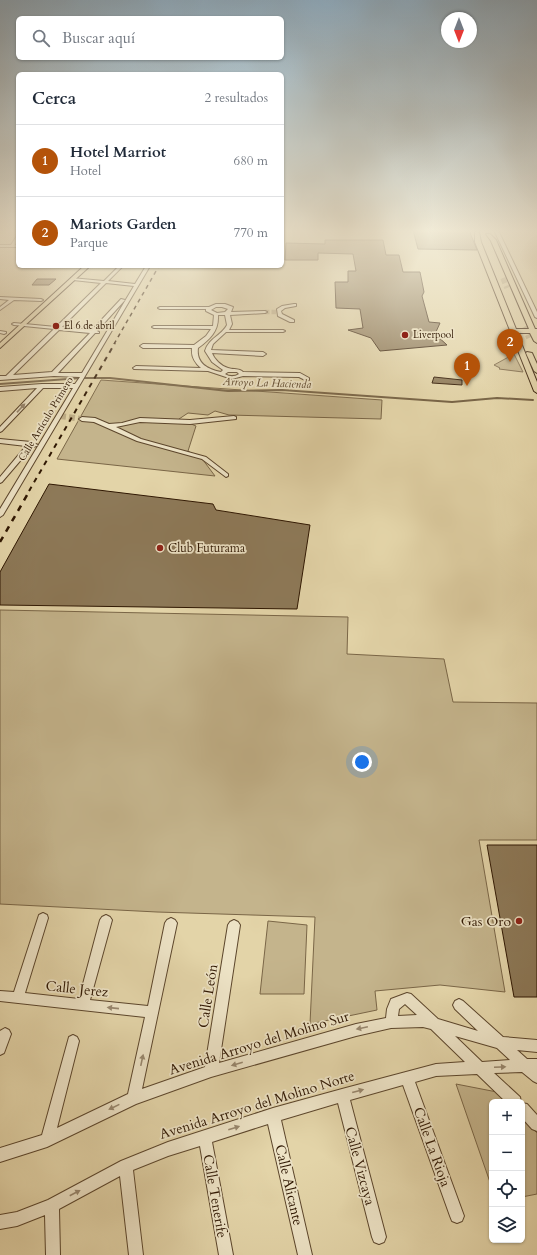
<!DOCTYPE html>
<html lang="es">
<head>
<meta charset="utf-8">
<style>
	:root { --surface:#fff; --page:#f6f6f7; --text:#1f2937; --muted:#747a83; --line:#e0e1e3; --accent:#b45309 }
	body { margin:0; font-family:Cardo,serif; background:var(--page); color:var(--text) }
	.controls { position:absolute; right:12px; bottom:12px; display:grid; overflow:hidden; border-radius:6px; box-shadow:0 1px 3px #0004 }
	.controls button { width:36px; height:36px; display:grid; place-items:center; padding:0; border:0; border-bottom:1px solid var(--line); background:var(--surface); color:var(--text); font:20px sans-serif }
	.compass { position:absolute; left:441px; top:12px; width:36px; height:36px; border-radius:50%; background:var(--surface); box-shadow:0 1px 3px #0004; rotate:180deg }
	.you { position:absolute; left:362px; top:762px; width:14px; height:14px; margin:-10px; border:3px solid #fff; border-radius:50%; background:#1a73e8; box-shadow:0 0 0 6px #1a73e833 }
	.badge { display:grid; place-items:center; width:26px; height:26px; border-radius:50%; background:var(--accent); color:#fff; font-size:13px; font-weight:700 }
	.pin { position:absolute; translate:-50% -33px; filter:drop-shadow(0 1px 2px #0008) }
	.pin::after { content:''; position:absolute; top:21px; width:14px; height:12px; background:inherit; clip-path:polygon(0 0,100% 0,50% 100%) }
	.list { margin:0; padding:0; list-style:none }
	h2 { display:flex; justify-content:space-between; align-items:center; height:52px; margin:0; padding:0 16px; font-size:17px }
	h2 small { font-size:13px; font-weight:400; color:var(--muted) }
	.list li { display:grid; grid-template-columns:26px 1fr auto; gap:12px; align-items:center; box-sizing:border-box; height:72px; padding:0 16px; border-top:1px solid var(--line) }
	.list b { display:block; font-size:15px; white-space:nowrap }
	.list p { margin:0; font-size:13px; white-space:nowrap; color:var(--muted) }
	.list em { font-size:13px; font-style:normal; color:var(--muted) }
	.icon { flex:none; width:22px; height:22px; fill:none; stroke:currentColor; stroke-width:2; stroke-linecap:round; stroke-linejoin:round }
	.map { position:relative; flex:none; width:537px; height:1255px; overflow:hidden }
	.search { position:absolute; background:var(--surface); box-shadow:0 1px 3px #0004; left:16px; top:16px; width:268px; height:44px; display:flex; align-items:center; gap:10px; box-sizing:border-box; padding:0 14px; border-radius:6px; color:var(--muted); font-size:15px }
	.panel { position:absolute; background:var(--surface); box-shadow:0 1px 3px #0004; left:16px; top:72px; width:268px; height:196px; border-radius:6px }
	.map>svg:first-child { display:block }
	.green { fill:#c4b48c; stroke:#7a6647 }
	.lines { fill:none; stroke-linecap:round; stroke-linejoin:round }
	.stream { stroke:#766244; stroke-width:2 }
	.building { fill:#8d7958; stroke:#2f1702 }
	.minor-tunnel-far1 { stroke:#bfae87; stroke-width:4.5; stroke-dasharray:4.5 2; stroke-linecap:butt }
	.minor-tunnel { stroke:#bfae87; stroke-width:6; stroke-dasharray:6 3; stroke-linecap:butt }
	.major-tunnel { stroke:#bfae87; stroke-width:5.5; stroke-dasharray:5.5 3; stroke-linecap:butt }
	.minor-casing { stroke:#5c462c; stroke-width:2 }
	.major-casing { stroke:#2f1702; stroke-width:2 }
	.minor { fill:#ede3c6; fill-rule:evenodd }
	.major { fill:#e3d4a8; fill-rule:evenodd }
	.rail-far2 { stroke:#2f1702; stroke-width:1.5; stroke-dasharray:4 4; stroke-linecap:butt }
	.rail-far1 { stroke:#2f1702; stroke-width:2; stroke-dasharray:5 5; stroke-linecap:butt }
	.rail { stroke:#2f1702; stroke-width:2.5; stroke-dasharray:6 6; stroke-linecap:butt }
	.oneway { fill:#98876e }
	.poi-dot { fill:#8f2418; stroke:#ede3c6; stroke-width:1.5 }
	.labels { text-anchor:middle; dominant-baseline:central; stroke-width:3.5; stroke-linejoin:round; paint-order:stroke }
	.far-poi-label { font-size:10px; fill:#2f1702; stroke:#ede3c6; text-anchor:start }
	.far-street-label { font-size:10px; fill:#2f1702; stroke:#ede3c6 }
	.far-water-label { font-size:11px; font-style:italic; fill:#5f492e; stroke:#ede3c6 }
	.poi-label { font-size:12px; fill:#2f1702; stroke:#ede3c6; text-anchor:start }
	.near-poi-label { font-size:14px; fill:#2f1702; stroke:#ede3c6; text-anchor:end }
	.near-street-label { font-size:14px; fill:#2f1702; stroke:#ede3c6 }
</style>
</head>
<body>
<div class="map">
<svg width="537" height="1255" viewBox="0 0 537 1255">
	<rect width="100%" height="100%" fill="#e3d4a8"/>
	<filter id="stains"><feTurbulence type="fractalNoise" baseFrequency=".005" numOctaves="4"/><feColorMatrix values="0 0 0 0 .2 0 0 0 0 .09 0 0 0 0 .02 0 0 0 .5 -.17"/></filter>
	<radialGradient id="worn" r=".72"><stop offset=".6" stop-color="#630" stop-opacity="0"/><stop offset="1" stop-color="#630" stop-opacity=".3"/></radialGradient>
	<g class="green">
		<path d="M514,354L523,372L499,369L500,368L494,365Z"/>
		<path d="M101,380L382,400L381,419L229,415L215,411L208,415L188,413L179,419L196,426L188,451L203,460L215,476L57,459Z"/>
		<path d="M0,610L348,617L347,654L444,659L453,702L537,703V840H479L505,992L440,985L375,991L377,1010L310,1024L315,917L157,912L0,904Z"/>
		<path d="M268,921L307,925L304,994H260Z"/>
		<path d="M456,1084L497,1092L507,1102H492V1188Z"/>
		<path d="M522,1118L537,1133V1194L522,1197Z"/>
	</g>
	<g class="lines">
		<path class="stream" d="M0,384L81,378H110L228,391L282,390L452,402L497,398L533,400"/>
	</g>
	<g class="building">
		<path d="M413,230H469L477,250L418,249Z"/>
		<path d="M325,240H383L386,255H399L403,272H420L424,292L422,296L429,322L440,323L435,334L447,345L380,351L371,338L348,330L363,328L360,309L336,308L335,282H348V271H356L353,254L318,253V260H285L286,243L325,244Z"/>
		<path d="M37,279H56L49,285H32Z"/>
		<path d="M434,377L462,380V385L432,383Z"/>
		<path d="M49,484L213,504L216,510L310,525L297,609L0,605V572Z"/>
		<path d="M487,845H537V997H514Z"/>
	</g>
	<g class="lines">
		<path class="minor-tunnel-far1" d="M265,312H276"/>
		<path class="minor-tunnel" d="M60,416L82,419"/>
		<g class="major-tunnel">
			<path d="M503,278L507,288"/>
			<path d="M524,327L529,338"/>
		</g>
		<defs>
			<g id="minor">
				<path d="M494,230H498L537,312V318L535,317Z"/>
				<path d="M18,234V239L15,245H18V247H0V245H11Z"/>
				<path d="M119,266H123L108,281L135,284L146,266H150L3,515L0,517V509L73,388H43L2,431L0,432V427L37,388L0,391V387L42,384H75L80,377L54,376L0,380V376H6L54,329L14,325L12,324L14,323L56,327L101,283L73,280H71V278L104,281ZM106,283L134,286L82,373H58L95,333H99V332L97,331L125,300L121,299L92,330L62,327ZM59,330L90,333L52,372L13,375Z"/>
				<path d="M0,297L41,299L43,300L41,301L14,300L0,310V307L9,300L0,299Z"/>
				<path d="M216,304H225L233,307L231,312L265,311L267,312L265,313L230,315L232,324L229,330H283L285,331L283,332H226L213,344L211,350L263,352L266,354L263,356L212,353C214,359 221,366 228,368C234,370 239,368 243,372L300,373L309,378V380H305L299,377L243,376L232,379L208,371L134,369L133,368L136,366L201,368C195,363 191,357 192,348H143L140,346L143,344L194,345L206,336L211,329L154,328L152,327L154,326H213L214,315L206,311V309H160L158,308L160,307H209ZM216,307H222L228,309L225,312L217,313L211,310ZM218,315H225L227,325C221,336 209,338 205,351L212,362L223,370L221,372C207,369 196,363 198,348C210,339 219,331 218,315ZM228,372H237L239,374C234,377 230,377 225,374Z"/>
				<path d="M294,304H296V306L285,308L281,311L282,314L294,320V322H290L278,316L277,309L282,306Z"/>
				<path d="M0,331L6,332V333L4,334L0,333Z"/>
				<path d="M234,416L236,417V419L190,424L140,422L116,427L141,439L206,457L228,474V476L226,477L202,459L137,441L94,422L82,421L79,419L82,417L95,418L109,424L122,423L140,418L190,420Z"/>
				<path d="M0,439L31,442L38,445L37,446L32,447L2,482L0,483V477L26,446L0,443Z"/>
				<path d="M43,913L47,915L48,918L25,993L79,999L100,920L102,917L106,915L110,917L112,920L90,1000L148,1006L165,923L167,920L171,918L175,920L177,923L142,1089L205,1067L228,925L230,922L234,920L238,922L240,925L219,1063L356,1024L386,1018L387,1009L391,999L407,993L411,994L438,1019L478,1031L455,1009L453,1005L455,1001L459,999L463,1001L503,1037L537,1040V1052L517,1050L527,1059H537V1083L533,1081L522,1072L494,1073L520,1097L521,1102H506L477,1074L436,1076L415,1082L464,1216L462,1221L457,1223L452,1221L450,1216L403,1085L350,1100L386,1237L384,1242L379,1244L374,1242L372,1237L338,1103L281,1120L312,1255H298L268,1124L212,1142L233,1255H219L200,1146L168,1156L133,1170L143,1255H129L120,1176L59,1209L60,1255H46L45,1215L17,1226L0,1229V1215L17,1212L48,1200L121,1161L168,1142L273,1108L342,1089L436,1064L465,1062L431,1029L423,1027L391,1028L356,1036L211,1077L136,1104L47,1147L0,1162V1148L42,1135L69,1037L73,1035L77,1037L79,1041L57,1128L128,1094L145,1017L0,1001V991L14,992L38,918L39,915ZM405,1004L417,1015L398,1016L399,1009ZM455,1036L497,1048L510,1060L482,1062Z"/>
				<path d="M5,1028L9,1030L11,1034L4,1053L0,1055V1031Z"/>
				<path d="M522,1103L527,1104L537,1115V1131L532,1129L522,1118Z"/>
			</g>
			<g id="major">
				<path d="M477,231L479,232L481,242L516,329H529L491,241L486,234H490L496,240L535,329H537V343L534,341L530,333H517L537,382V393L534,391L475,242V232Z"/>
				<path d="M84,266H90L0,348V343Z"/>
				<path d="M527,352L532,353L537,364V373L534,371L526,353Z"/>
			</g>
		</defs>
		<use href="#minor" class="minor-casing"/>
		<use href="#major" class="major-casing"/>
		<use href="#minor" class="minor"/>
		<use href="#major" class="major"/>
		<path class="rail-far2" d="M114,344L159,266"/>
		<path class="rail-far1" d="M29,491L115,343"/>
		<path class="rail" d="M0,542L30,490"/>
	</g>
	<defs><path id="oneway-solid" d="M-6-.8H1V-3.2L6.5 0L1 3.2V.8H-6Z"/></defs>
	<g class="oneway">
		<use href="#oneway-solid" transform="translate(21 408) rotate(-47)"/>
		<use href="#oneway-solid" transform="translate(113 1008) rotate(-174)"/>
		<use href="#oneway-solid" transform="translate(362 1028) rotate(168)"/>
		<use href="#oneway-solid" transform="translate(142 1060) rotate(-78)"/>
		<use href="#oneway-solid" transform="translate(237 1064) rotate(164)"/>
		<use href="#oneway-solid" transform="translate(500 1067) rotate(-3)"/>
		<use href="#oneway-solid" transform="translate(358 1091) rotate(-15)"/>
		<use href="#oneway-solid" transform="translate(114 1107) rotate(154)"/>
		<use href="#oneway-solid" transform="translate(234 1128) rotate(-18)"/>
		<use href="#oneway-solid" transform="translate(75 1193) rotate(-28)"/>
	</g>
	<linearGradient id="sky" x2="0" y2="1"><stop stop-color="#8da7b8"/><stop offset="0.57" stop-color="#f2ecd8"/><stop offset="1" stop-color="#f2ecd8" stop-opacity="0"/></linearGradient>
	<rect width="537" height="405" fill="url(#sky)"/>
	<g class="poi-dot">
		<circle cx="56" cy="326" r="4"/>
		<circle cx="405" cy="335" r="4"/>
		<circle cx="160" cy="548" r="4"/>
		<circle cx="519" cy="921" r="4"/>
	</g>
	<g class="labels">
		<g class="far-poi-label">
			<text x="64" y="326">El 6 de abril</text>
			<text x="413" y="335">Liverpool</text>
		</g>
		<g class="far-street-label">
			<text transform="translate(46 419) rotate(-59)">Calle Artículo Primero</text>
		</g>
		<g class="far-water-label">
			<text transform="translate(267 383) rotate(2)">Arroyo La Hacienda</text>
		</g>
		<g class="poi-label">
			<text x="168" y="548">Club Futurama</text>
		</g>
		<g class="near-poi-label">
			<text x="511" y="921">Gas Oro</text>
		</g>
		<g class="near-street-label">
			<text transform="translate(77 989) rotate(6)">Calle Jerez</text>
			<text transform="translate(208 996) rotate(-81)">Calle León</text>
			<text transform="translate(259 1043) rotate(-17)">Avenida Arroyo del Molino Sur</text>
			<text transform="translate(257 1105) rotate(-17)">Avenida Arroyo del Molino Norte</text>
			<text transform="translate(432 1147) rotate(70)">Calle La Rioja</text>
			<text transform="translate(360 1166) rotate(75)">Calle Vizcaya</text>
			<text transform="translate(289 1185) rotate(77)">Calle Alicante</text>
			<text transform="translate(215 1196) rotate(80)">Calle Tenerife</text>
		</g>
	</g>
	<rect width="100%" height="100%" filter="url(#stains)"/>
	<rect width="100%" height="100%" fill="url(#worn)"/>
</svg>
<div class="controls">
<button>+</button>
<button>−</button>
<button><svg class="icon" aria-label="locate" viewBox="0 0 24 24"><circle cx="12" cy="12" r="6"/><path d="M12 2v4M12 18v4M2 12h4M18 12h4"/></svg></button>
<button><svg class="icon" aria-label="layers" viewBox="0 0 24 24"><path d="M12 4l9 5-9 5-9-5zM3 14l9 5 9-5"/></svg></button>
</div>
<svg class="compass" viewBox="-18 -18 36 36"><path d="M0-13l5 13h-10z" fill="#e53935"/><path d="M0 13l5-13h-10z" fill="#747a83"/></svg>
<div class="you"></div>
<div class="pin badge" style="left:467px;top:386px">1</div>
<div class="pin badge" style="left:510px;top:362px">2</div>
<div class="search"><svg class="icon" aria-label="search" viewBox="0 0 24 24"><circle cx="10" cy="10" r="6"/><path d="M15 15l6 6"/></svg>Buscar aquí</div>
<section class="panel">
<h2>Cerca<small>2 resultados</small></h2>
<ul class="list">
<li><span class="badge">1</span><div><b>Hotel Marriot</b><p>Hotel</p></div><em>680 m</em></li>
<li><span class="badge">2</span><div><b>Mariots Garden</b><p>Parque</p></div><em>770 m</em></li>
</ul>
</section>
</div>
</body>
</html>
